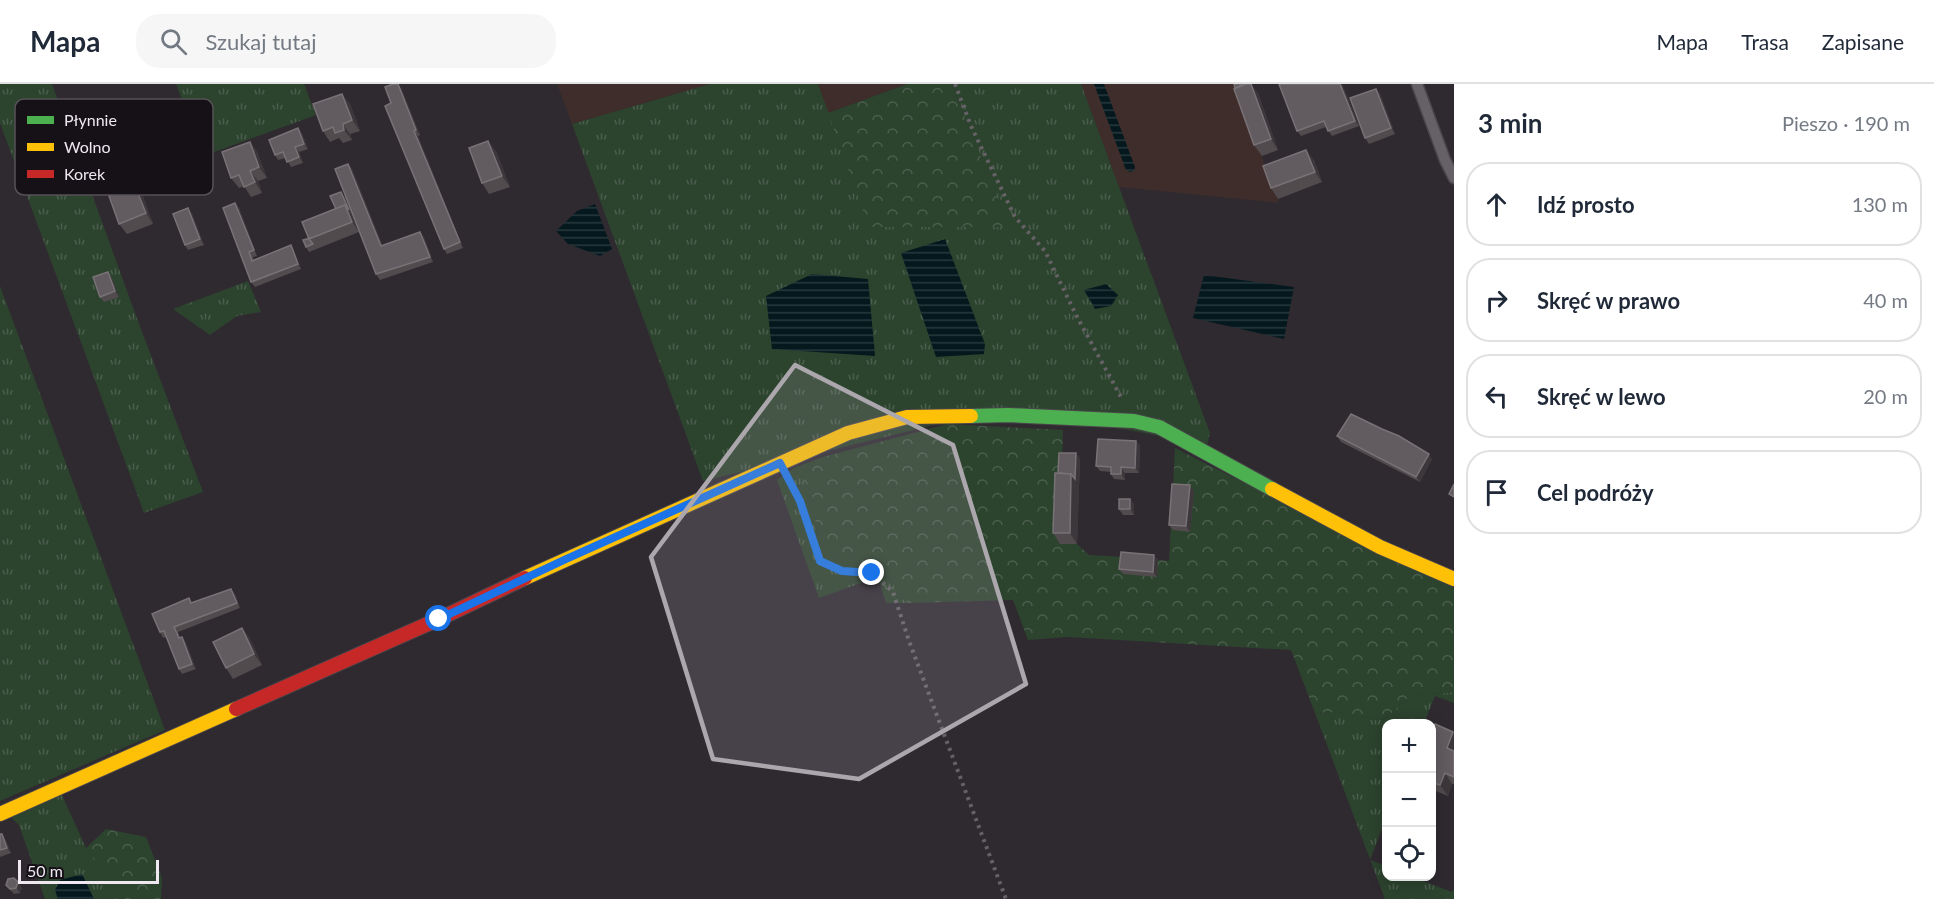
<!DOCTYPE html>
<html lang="pl">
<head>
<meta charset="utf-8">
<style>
	:root { --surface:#fff; --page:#f6f6f7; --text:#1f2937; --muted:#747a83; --line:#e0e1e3 }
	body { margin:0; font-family:Lato,sans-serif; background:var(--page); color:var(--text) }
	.controls { position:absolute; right:18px; bottom:18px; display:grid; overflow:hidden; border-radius:12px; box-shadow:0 3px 15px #0003 }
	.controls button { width:54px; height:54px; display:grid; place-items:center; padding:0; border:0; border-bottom:2px solid var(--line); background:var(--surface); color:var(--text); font:30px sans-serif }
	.scale { position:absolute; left:18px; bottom:15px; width:141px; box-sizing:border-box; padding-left:6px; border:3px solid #efe8f1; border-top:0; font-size:16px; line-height:21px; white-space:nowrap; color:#efe8f1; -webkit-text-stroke:4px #161117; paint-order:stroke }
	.stop { position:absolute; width:18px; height:18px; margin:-14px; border:4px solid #1a73e8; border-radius:50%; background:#fff }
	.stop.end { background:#1a73e8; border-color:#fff; box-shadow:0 2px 6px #0008 }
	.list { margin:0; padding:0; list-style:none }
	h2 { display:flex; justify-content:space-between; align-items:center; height:78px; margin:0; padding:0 24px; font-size:26px }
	h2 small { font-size:20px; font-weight:400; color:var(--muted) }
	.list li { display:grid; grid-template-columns:39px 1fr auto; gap:18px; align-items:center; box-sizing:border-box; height:84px; margin:0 12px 12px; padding:0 12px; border:2px solid var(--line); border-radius:24px }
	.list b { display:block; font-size:22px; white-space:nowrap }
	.list em { font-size:20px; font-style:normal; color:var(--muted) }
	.icon { flex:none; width:33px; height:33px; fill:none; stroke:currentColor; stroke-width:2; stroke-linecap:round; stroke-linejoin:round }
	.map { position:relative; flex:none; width:1454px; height:815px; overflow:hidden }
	header { display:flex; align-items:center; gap:36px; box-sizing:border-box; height:84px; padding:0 30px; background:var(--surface); border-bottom:2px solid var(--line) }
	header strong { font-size:28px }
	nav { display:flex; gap:33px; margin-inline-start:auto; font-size:21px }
	.search { width:420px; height:54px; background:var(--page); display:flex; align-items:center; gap:15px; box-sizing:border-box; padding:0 21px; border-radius:24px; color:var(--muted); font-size:22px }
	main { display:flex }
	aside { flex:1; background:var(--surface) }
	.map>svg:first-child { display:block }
	.commercial { fill:#3e2d2a }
	.grass { fill:url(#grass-tufts) }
	.forest { fill:url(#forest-crowns) }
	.water { fill:url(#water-rules) }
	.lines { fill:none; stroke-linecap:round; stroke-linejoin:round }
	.lane-casing { stroke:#4a464b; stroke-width:13 }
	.fast-casing { stroke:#4a464b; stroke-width:16 }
	.slow-casing { stroke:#4a464b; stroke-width:16 }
	.jam-casing { stroke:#4a464b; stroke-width:16 }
	.path { stroke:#656166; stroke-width:4; stroke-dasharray:3 4.5; stroke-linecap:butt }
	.lane { stroke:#656167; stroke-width:10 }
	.fast { stroke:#4caf50; stroke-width:14 }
	.slow { stroke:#ffc107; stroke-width:14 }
	.jam { stroke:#c62828; stroke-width:14 }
	.wall { fill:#514b4e }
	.shaded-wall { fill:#3c373b }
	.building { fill:#625c60; stroke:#787276; stroke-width:1.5 }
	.route { stroke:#1a73e8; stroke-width:8 }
	.marked { fill:#aca6ad; fill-opacity:0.2; stroke:#aca6ad; stroke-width:4.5; stroke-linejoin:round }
	.key { fill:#161117; stroke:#575258; stroke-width:1.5 }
	.key-label { font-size:16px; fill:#efe8f1 }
</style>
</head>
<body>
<header>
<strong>Mapa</strong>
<div class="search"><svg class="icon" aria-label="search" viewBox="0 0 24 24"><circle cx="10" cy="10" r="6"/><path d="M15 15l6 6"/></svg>Szukaj tutaj</div>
<nav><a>Mapa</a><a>Trasa</a><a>Zapisane</a></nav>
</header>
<main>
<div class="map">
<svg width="1454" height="815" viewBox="0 0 1454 815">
	<defs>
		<pattern id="grass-tufts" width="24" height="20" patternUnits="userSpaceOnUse" patternTransform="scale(1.5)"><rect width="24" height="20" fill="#2c432e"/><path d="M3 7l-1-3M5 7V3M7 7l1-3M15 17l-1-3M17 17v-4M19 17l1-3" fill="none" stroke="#4b5e4d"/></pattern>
		<pattern id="forest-crowns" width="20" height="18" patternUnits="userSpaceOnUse" patternTransform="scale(1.5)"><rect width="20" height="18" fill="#2c432e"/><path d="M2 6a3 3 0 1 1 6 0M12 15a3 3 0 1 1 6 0" fill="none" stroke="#4b5e4d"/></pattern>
		<pattern id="water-rules" width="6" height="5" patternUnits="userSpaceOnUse" patternTransform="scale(1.5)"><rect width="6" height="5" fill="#04181d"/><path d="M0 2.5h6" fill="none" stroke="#293a3e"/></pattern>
	</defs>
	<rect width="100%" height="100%" fill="#2f2a30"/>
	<g class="commercial">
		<path d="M557,0H710L572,40Z"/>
		<path d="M818,0H907L828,29Z"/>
		<path d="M1081,0H1235L1279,119L1119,103Z"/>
	</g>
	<g class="grass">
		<path d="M0,0H52L139,240L203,408L144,429L0,39Z"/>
		<path d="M176,0H304L316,31L203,72Z"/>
		<path d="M710,0H818L870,143L1008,142L952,0H1081L1210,349L1207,361L1008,323L703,397L572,40Z"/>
		<path d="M248,197L261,228L237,232L210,251L173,225Z"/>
		<path d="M0,202L165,646L0,717Z"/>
		<path d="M794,384L813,409L817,454L834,473L876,479L908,519H886L878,493L819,514L777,396Z"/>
		<path d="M1454,608V619L1435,612L1424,639L1386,640V734L1370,776L1386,782V792L1412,793L1452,808L1454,805V815H1385L1315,629L1338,628L1373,636L1386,634L1411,611Z"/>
		<path d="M62,711L86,764L117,802L125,815H45L19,741L10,732Z"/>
	</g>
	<g class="forest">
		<path d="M907,0H952L1009,143H869L828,29Z"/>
		<path d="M948,340L1063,346L1060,459L1077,460L1089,471L1124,473L1157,493L1158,476L1169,477L1175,364L1454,504V608L1411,611L1386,634L1373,636L1338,628L1315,629L1291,566L1068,553L1028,556L1013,516L908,519L876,479L834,473L817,454L813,409L794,384L823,373Z"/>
		<path d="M106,745L146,753L162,794L161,815H125L117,802L86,764Z"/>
	</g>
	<g class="water">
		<path d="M1094,0H1104L1135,83L1134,87L1130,88L1126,86Z"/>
		<path d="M595,120L612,165L600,172L568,160L556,147L577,127Z"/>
		<path d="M945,155L985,260L984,270L936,273L901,169Z"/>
		<path d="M812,190L868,195L875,272L772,265L766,212Z"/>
		<path d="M1204,191L1294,203L1284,255L1193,234Z"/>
		<path d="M1106,200L1118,211L1111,222L1095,225L1084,206Z"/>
		<path d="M82,790L94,815H58L55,806L60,796Z"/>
	</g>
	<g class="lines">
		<defs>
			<path id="lane" d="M1417,0L1445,76L1454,94"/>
			<path id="fast" d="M971,332L1008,331L1134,337L1159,343L1272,405"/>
			<g id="slow">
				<path d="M1272,405L1380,463L1454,495"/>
				<path d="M525,494L848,349L907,333L971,332"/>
				<path d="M0,730L236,625"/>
			</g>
			<path id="jam" d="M236,625L439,535L525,494"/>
		</defs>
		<use href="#lane" class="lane-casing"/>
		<use href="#fast" class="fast-casing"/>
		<use href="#slow" class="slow-casing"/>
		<use href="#jam" class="jam-casing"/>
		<g class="path">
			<path d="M955,0L971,42L1015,133L1045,167L1076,231L1121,313"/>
			<path d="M791,401L800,417L820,477L842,487L872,489L893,508L909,557L1006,815"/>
		</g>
		<use href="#lane" class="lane"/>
		<use href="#fast" class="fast"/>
		<use href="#slow" class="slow"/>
		<use href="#jam" class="jam"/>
	</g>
	<g class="wall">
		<path d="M1342,0L1359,42L1332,52L1326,43L1301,52L1297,47Z"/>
		<path d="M401,4L420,51L418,52L463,164L447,170L444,165L391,19Z"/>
		<path d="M1376,5L1380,10L1395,50L1369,60L1365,54Z"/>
		<path d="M1258,9L1278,66L1262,72L1254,61Z"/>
		<path d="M342,10L350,20L360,47L350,50L352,56L343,59L339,54L330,58L323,47Z"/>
		<path d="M298,44L302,50L308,65L299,68L303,79L291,83L286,74L278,76L275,71Z"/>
		<path d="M250,58L257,68L267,94L258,97L262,109L251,113L244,102L239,104L231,94Z"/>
		<path d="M496,67L510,103L489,110L482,99Z"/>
		<path d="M1314,76L1322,98L1278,115L1271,104Z"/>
		<path d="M348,80L352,85L382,161L424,153L433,178L380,196L376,190Z"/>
		<path d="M143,112L153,140L127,150L119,140Z"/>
		<path d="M345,113L359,148L309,168L306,163L309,154Z"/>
		<path d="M235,119L239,124L257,172L253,173L254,176L291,161L294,167L301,185L255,203L251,198Z"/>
		<path d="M188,124L192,130L204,161L188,166L185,161Z"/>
		<path d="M108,188L112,194L119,213L104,218L100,213Z"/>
		<path d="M1337,352L1432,375L1420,398L1341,358Z"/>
		<path d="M1136,357L1140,362L1139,389H1125V396L1114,395L1111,390V388L1100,387L1096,382Z"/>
		<path d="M1076,369L1080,375L1077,460H1060L1053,449L1058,389Z"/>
		<path d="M1194,407L1190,448L1173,446L1169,441Z"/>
		<path d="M1130,415L1134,420V431H1123L1119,425Z"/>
		<path d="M1158,476L1157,493L1123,490L1119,485Z"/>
		<path d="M235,510L240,524L178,548L180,554L182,553L186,559L196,585L182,590L179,585L166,553L163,554L160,548L189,514L192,519Z"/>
		<path d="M242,544L250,555L262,581L233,595L226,584Z"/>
		<path d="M1431,648H1454V700H1452L1448,712L1431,705Z"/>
		<path d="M0,750L5,755L11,769L0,773Z"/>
		<path d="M6,801L22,804L20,809L14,810Z"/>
	</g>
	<g class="shaded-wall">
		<path d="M399,0L401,4L420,51L416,46Z"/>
		<path d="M1251,0L1258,9L1278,66L1271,55Z"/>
		<path d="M1340,0H1342L1359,42L1355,37Z"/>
		<path d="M1376,5L1380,10L1395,50L1391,44Z"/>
		<path d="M342,10L350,20L360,47L352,36Z"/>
		<path d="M343,40L350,50L352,56L344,46Z"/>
		<path d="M298,44L302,50L308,65L304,60Z"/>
		<path d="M414,47L418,52L463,164L460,158Z"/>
		<path d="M488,57L496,67L510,103L502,92Z"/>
		<path d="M250,58L257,68L267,94L259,83Z"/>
		<path d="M295,63L299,68L303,79L299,73Z"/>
		<path d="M1306,66L1314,76L1322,98L1315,88Z"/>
		<path d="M348,80L352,85L385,167L381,162Z"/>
		<path d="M250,87L258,97L262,109L255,98Z"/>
		<path d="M135,102L143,112L153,140L146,129Z"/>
		<path d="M341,108L345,113L353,132L349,126Z"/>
		<path d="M235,119L239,124L257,172L254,166Z"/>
		<path d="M345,121L353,132L359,148L352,138Z"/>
		<path d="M188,124L192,130L204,161L200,155Z"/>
		<path d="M420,148L424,153L433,178L430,173Z"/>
		<path d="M291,161L294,167L301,185L298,180Z"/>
		<path d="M108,188L112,194L119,213L115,207Z"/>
		<path d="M1136,357L1140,362L1139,389L1135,384Z"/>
		<path d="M1076,369L1080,375L1077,460L1070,449L1071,390Z"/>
		<path d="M1429,370L1432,375L1420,398L1416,393Z"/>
		<path d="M1121,383L1125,389V396L1121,390Z"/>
		<path d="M1190,401L1194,407L1190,448L1186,442Z"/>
		<path d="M1130,415L1134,420V431L1130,425Z"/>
		<path d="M1154,471L1158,476L1157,493L1153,488Z"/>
		<path d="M231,505L235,510L240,524L237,519Z"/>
		<path d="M242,544L250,555L262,581L254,570Z"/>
		<path d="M182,553L186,559L196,585L192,580Z"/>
		<path d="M1453,648H1454V675L1447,664Z"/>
		<path d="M1445,689L1452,700L1448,712L1440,701Z"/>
		<path d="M2,750L5,755L11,769L7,764Z"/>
		<path d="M18,798L22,804L20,809L16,804Z"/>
	</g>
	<g class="building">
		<path d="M393,0H398L416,46L414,47L460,158L444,165L385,22L391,19L385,3Z"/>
		<path d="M1234,0H1246L1235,4Z"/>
		<path d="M1246,0H1251L1271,55L1254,61L1234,5Z"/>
		<path d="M1279,0H1340L1355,37L1328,47L1324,37L1297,47Z"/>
		<path d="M1376,5L1391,44L1365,54L1350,14Z"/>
		<path d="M342,10L352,36L343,40L344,46L335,49L333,43L323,47L313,20Z"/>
		<path d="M298,44L304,60L295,63L299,73L287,78L283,68L275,71L269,56Z"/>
		<path d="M488,57L502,92L482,99L469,64Z"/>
		<path d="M250,58L259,83L250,87L255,98L244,103L239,91L231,94L222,68Z"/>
		<path d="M1306,66L1315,88L1271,104L1263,82Z"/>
		<path d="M348,80L381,162L420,148L430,173L376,190L335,85Z"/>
		<path d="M135,102L146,129L119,140L109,112Z"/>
		<path d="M341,108L349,126L345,121L336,125L330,112Z"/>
		<path d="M235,119L254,166L249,168L252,177L291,161L298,180L251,198L223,124Z"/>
		<path d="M345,121L352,138L309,155L302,138Z"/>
		<path d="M188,124L200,155L185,161L173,130Z"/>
		<path d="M310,154L309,155L313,160L306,163L303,156Z"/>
		<path d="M108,188L115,207L100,213L93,193Z"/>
		<path d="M1351,330L1382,345L1399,352L1429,370L1416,393L1337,352Z"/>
		<path d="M1098,355L1136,357L1135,384L1121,383V390H1111V383L1096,382Z"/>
		<path d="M1059,369H1076L1075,395L1071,390L1058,389Z"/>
		<path d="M1055,389L1071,390L1070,449H1053Z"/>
		<path d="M1172,400L1190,401L1186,442L1169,441Z"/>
		<path d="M1454,400V413L1449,410Z"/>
		<rect x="1119" y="415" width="11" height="10"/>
		<path d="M1121,468L1154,471L1153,488L1119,485Z"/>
		<path d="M231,505L237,519L174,543L179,554L182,553L192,580L179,585L164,547L160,548L152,530L189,514L191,519Z"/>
		<path d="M242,544L254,570L226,584L213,558Z"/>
		<path d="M1435,640L1453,648L1447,664L1454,667V693L1445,689L1440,701L1431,698V648Z"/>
		<path d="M0,750H2L7,764L0,766Z"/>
		<path d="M14,794L18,798L16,804L10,805L6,801L8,795Z"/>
	</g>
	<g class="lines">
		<path class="route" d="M439,535L564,476L780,379L800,417L820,477L842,487L872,489"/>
	</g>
	<path class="marked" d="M795,281L953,361L1026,600L859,695L713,675L651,473Z"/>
	<rect x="15" y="15" width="198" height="96" rx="9" class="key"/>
	<rect x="27" y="32" width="27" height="8" fill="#4caf50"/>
	<rect x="27" y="59" width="27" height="8" fill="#ffc107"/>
	<rect x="27" y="86" width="27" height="8" fill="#c62828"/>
	<g class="key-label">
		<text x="64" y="42">Płynnie</text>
		<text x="64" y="69">Wolno</text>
		<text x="64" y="96">Korek</text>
	</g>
</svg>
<div class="controls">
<button>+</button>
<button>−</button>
<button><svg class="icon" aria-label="locate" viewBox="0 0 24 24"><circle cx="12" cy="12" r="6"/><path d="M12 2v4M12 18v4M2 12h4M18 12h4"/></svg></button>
</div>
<div class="scale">50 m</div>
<div class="stop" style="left:439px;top:535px"></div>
<div class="stop end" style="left:872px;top:489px"></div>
</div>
<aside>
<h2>3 min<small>Pieszo · 190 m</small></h2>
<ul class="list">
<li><svg class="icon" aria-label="ahead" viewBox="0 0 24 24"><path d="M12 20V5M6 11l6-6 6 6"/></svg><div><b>Idź prosto</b></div><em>130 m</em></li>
<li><svg class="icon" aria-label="right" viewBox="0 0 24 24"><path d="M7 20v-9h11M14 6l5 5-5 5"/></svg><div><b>Skręć w prawo</b></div><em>40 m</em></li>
<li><svg class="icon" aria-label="left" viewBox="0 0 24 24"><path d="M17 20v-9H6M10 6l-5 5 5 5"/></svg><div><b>Skręć w lewo</b></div><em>20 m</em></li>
<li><svg class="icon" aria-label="arrive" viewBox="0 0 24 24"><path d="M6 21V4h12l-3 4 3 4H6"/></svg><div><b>Cel podróży</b></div></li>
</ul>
</aside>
</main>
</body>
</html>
